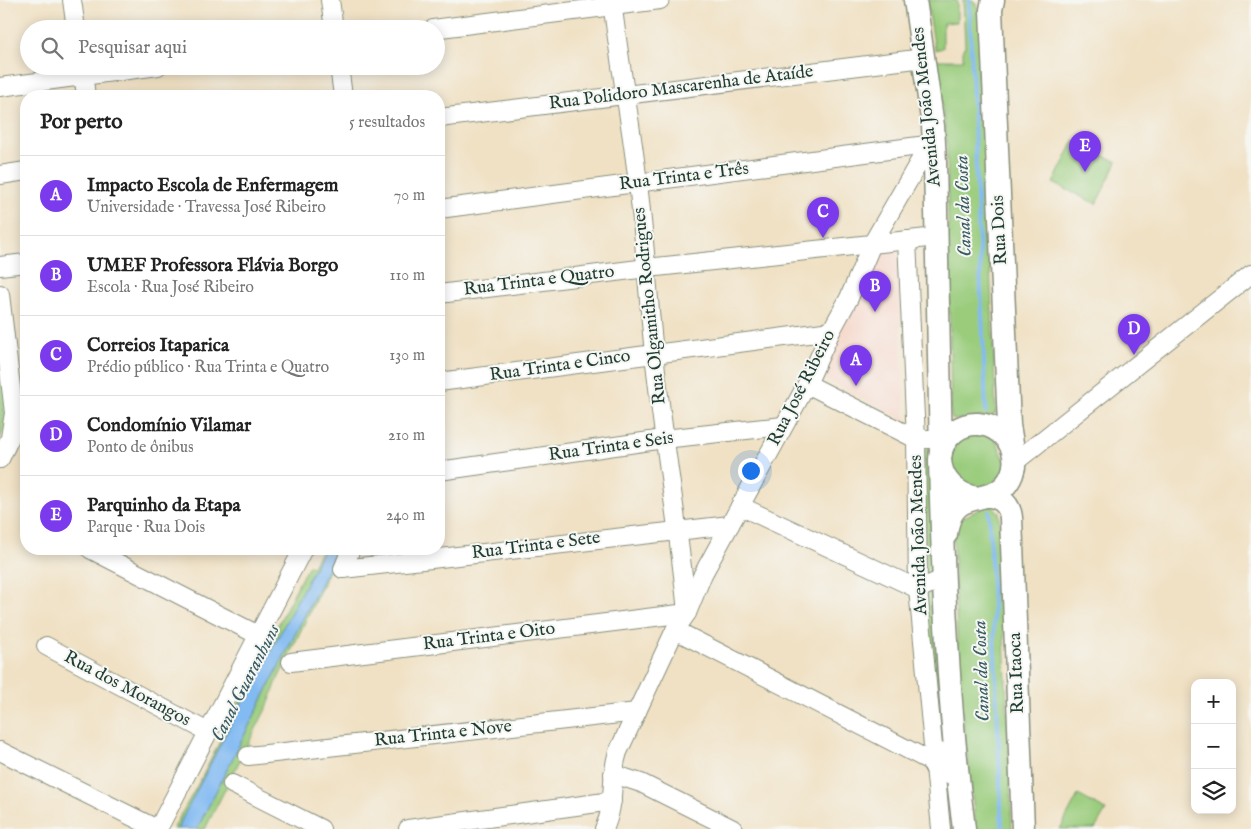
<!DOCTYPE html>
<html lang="pt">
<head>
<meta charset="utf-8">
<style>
	:root { --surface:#fff; --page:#f6f6f6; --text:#222; --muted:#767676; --line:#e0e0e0; --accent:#7c3aed }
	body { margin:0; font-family:"IM FELL English",serif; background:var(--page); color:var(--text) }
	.controls { position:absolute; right:15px; bottom:15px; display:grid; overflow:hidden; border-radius:10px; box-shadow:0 2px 12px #0003 }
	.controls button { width:45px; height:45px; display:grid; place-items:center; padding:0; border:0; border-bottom:1px solid var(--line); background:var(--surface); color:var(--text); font:25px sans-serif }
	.you { position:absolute; left:750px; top:470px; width:18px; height:18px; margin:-12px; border:4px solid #fff; border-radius:50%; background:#1a73e8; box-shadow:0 0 0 8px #1a73e833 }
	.badge { display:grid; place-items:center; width:32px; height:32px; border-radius:50%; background:var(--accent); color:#fff; font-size:16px; font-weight:700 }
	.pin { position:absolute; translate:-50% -41px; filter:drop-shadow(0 1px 2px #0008) }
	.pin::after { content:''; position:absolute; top:26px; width:18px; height:15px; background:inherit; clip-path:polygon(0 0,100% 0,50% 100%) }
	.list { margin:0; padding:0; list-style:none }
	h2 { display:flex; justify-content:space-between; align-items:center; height:65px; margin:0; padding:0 20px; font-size:21px }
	h2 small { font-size:16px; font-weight:400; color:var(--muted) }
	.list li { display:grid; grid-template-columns:32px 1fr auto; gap:15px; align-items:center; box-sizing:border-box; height:80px; padding:0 20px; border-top:1px solid var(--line) }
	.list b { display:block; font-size:19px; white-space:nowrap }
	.list p { margin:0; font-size:16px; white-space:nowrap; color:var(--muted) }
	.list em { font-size:16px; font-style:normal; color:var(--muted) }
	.icon { flex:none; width:28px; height:28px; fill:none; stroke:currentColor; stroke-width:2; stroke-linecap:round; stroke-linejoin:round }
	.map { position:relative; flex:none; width:1251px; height:829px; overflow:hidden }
	.search { position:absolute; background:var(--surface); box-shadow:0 2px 12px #0003; left:20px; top:20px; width:425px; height:55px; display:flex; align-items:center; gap:12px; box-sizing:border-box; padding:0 18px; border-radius:28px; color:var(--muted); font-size:19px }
	.panel { position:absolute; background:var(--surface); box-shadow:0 2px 12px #0003; left:20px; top:90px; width:425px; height:465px; border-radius:20px }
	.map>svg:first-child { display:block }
	.built { fill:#f6d2c3 }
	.green { fill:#9acc7b; stroke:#5c8458 }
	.water { fill:#82baf2; stroke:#507c93 }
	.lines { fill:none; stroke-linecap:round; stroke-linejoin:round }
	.stream { stroke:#82baf2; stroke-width:4 }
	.minor-casing { stroke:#888f7c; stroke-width:20 }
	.major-casing { stroke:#888f7c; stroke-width:25 }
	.minor { stroke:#fff; stroke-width:18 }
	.major { stroke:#fff; stroke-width:22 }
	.labels { text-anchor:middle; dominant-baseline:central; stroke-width:4; stroke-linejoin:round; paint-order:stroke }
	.street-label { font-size:18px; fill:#1f3d34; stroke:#f6f6f2 }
	.water-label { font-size:19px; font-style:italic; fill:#385c64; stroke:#f6f6f2 }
</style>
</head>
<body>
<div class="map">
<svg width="1251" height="829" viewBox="0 0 1251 829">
	<rect width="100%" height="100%" fill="#f6f6f2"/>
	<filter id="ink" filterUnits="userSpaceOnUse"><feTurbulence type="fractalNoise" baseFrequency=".02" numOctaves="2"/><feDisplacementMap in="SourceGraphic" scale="10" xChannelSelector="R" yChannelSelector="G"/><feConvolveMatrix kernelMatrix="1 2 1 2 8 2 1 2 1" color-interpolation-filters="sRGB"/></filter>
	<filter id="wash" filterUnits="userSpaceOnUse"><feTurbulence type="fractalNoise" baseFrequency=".0096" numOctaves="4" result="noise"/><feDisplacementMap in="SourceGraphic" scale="20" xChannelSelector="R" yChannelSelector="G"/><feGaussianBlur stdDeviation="1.12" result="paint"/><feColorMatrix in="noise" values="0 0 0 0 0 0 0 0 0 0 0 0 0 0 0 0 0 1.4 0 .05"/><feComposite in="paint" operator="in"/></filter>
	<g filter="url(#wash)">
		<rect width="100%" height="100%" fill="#f0e1c4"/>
		<path class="built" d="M897,246L905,420L817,375L885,248Z"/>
		<g class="green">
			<path d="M927,0H957V22L943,23V48L935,50Z"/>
			<path d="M963,0H973L980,10L996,413L992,416L953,420L951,417L947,144L936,60H963V48L965,47Z"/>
			<path d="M1074,141L1117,162L1096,204L1053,183Z"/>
			<path d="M0,384L5,386C6,406 7,422 0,440Z"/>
			<path d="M975,432L994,436L1008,467L988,489L959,483L949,460L957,442Z"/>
			<path d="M926,449L932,451L933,573L932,576L925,578L923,450Z"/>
			<path d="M986,506H992L999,512L1012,829H976L959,687L953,534L960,519Z"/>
			<path d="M322,549H324L263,666L256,675L177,829H173L203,775L303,575L309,565L312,567Z"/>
			<path d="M338,549H348L328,573L277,681L269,703L205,829H197Z"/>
			<path d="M934,591L946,746L941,751L925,601L927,593Z"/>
			<path d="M1078,795L1106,810L1095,829H1060Z"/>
		</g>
		<path class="water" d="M324,549H338L197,829H177L256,675L263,666Z"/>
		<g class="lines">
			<g class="stream">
				<path d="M969,0L986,411"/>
				<path d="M989,512L1002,829"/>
			</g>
		</g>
	</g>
	<g filter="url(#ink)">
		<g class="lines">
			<defs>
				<g id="minor">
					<path d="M72,0L76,29"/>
					<path d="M330,0L334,29"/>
					<path d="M433,29L660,0"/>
					<path d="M82,66L86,96"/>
					<path d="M339,66L343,96"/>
					<path d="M0,87L158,66"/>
					<path d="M439,118L924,58"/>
					<path d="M0,175L26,171"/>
					<path d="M439,209L934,144"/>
					<path d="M907,240L916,439L918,589L941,829"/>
					<path d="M0,266L26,263"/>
					<path d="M0,294L14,413L10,438L0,459"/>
					<path d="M439,294L647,268L937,237"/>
					<path d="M439,382L831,331"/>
					<path d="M807,384L916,439H940"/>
					<path d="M1015,462L1251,274"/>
					<path d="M439,471L664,439L783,426"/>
					<path d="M740,506L918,589L943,579"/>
					<path d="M90,549L258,635"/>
					<path d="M343,569L730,525"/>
					<path d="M343,569L351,549"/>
					<path d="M675,630L934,763"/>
					<path d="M46,646L208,732"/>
					<path d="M291,662L687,613C679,526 663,440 654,353C648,297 645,240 638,184C631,122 619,62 612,0"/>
					<path d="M0,751L157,829"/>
					<path d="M248,756L637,712"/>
					<path d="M613,774L641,783L733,829"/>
					<path d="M232,784L321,829"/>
					<path d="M158,829L303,549"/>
					<path d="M408,829L612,801"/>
					<path d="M604,829C617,801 609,779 618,752L675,630L687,613L703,574L807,384L831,331L849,298L872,244L929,145"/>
				</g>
				<g id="major">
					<path d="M915,0L933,126L935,161L941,453"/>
					<path d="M993,0L991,10L1009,425L1013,449"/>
					<path d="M940,460C943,585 948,705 964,829"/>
					<path d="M989,496C1002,498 1010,505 1011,518L1023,829"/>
					<path d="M946,534C952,480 997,513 1012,474C1025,440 984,410 955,431C926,454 943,493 977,498"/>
					<path d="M945,754L952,756L956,762L953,769L945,772L938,770L934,763L938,757Z"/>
				</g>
			</defs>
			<use href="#minor" class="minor-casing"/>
			<use href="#major" class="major-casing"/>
			<use href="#minor" class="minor"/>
			<use href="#major" class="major"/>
		</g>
	</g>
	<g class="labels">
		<g class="street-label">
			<text transform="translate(681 88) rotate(-7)">Rua Polidoro Mascarenha de Ataíde</text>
			<text transform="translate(927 107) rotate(-96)">Avenida João Mendes</text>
			<text transform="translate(684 177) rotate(-7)">Rua Trinta e Três</text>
			<text transform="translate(1000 230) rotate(-93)">Rua Dois</text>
			<text transform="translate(539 281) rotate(-7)">Rua Trinta e Quatro</text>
			<text transform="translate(650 306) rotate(-96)">Rua Olgamitho Rodrigues</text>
			<text transform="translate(560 366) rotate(-8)">Rua Trinta e Cinco</text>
			<text transform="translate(802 388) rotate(-63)">Rua José Ribeiro</text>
			<text transform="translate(611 447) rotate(-8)">Rua Trinta e Seis</text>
			<text transform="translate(919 535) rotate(-92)">Avenida João Mendes</text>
			<text transform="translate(536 546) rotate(-7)">Rua Trinta e Sete</text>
			<text transform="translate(489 637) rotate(-7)">Rua Trinta e Oito</text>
			<text transform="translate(1017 673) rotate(-92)">Rua Itaoca</text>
			<text transform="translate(127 689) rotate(28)">Rua dos Morangos</text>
			<text transform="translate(443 734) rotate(-6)">Rua Trinta e Nove</text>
		</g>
		<g class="water-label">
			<text transform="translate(964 206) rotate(-92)">Canal da Costa</text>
			<text transform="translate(982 671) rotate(-92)">Canal da Costa</text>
			<text transform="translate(246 683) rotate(-63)">Canal Guaranhuns</text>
		</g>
	</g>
</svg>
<div class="controls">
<button>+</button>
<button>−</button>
<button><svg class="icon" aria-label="layers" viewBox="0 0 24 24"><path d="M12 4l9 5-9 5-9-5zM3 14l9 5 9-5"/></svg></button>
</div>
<div class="you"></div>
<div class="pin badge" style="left:856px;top:386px">A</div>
<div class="pin badge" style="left:875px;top:312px">B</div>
<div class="pin badge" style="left:823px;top:238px">C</div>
<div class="pin badge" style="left:1134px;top:355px">D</div>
<div class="pin badge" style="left:1085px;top:172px">E</div>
<div class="search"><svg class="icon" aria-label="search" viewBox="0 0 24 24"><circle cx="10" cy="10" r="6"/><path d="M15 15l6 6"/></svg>Pesquisar aqui</div>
<section class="panel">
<h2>Por perto<small>5 resultados</small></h2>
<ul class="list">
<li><span class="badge">A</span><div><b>Impacto Escola de Enfermagem</b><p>Universidade · Travessa José Ribeiro</p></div><em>70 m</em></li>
<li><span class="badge">B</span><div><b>UMEF Professora Flávia Borgo</b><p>Escola · Rua José Ribeiro</p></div><em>110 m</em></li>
<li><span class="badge">C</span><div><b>Correios Itaparica</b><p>Prédio público · Rua Trinta e Quatro</p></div><em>130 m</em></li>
<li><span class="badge">D</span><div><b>Condomínio Vilamar</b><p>Ponto de ônibus</p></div><em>210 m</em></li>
<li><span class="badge">E</span><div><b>Parquinho da Etapa</b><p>Parque · Rua Dois</p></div><em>240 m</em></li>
</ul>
</section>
</div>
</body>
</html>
